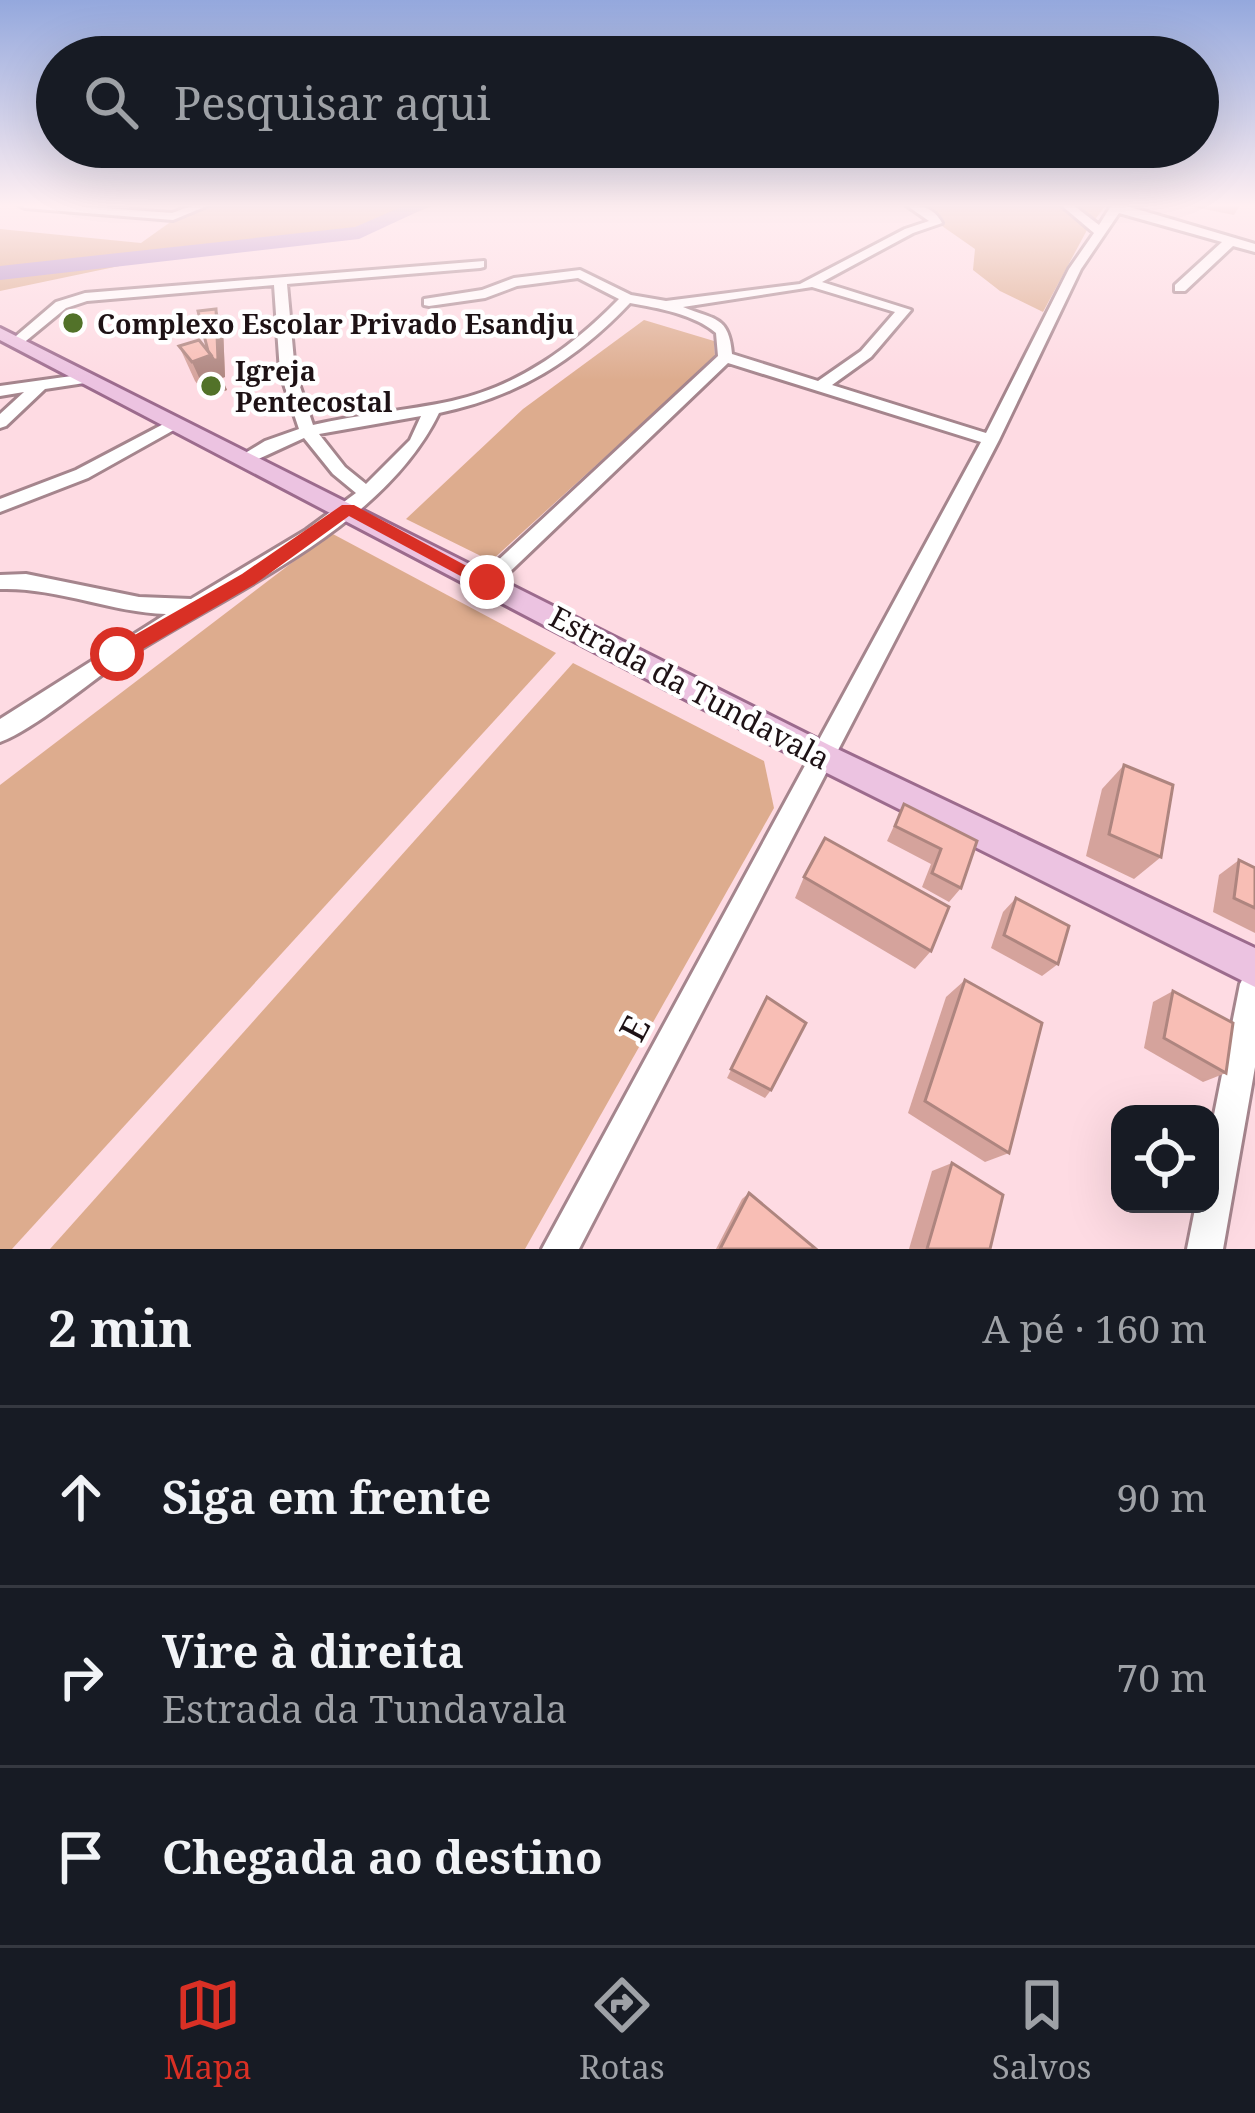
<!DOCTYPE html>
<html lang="pt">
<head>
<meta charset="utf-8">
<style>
	:root { --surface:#171b24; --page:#20242c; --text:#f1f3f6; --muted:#9ea1a6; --line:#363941; --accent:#d93025 }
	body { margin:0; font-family:"Noto Serif",serif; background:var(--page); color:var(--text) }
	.controls { position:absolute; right:36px; bottom:36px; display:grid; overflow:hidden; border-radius:24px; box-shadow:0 12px 48px #0002 }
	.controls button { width:108px; height:108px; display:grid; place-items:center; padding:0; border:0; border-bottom:3px solid var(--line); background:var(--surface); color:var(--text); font:60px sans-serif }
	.stop { position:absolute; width:36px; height:36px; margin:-27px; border:9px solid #d93025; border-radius:50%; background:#fff }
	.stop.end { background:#d93025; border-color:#fff; box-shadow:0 3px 12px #0008 }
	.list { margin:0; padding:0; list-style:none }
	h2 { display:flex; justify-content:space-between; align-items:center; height:156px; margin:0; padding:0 48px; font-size:51px }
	h2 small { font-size:39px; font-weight:400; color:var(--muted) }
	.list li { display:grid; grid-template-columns:78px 1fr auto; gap:36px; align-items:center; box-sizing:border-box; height:180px; padding:0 48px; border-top:3px solid var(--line) }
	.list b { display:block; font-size:45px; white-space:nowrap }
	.list p { margin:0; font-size:39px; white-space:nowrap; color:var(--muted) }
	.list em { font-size:39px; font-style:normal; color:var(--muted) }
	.icon { flex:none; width:66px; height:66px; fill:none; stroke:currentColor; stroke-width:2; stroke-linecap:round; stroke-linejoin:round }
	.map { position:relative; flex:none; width:1255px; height:1249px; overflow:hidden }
	.search { position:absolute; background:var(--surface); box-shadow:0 12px 48px #0002; left:36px; right:36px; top:36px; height:132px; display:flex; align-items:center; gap:30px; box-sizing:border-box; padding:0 42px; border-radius:66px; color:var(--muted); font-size:45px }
	.sheet { height:696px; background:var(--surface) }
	nav { display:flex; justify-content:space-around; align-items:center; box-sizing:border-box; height:168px; border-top:3px solid var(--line); background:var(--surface); font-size:33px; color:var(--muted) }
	nav a { display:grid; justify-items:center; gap:6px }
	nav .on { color:var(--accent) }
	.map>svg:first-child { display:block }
	.green { fill:#ddac8e }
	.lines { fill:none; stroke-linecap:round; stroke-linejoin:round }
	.river { fill:#b695cc; fill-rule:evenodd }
	.minor-casing { stroke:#a5858d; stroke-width:6 }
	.major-casing { stroke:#9c6b8d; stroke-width:6 }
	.minor { fill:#fff; fill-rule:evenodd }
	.major { fill:#ecc3e1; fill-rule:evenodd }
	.wall { fill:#d5a39c }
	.shaded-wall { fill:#ae857f }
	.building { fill:#f8beb5; stroke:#ae857f; stroke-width:3 }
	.route { fill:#d93025 }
	.poi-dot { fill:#527229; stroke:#fff; stroke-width:4.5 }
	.labels { text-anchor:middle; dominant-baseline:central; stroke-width:9; stroke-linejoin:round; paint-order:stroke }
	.far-poi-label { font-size:27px; font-weight:bold; fill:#1e1215; stroke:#fff; text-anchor:start }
	.street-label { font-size:30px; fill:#1e1215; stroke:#fff }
	.near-street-label { font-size:36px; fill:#1e1215; stroke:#fff }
</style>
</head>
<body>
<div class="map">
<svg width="1255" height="1249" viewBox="0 0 1255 1249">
	<rect width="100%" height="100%" fill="#fedbe3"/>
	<g class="green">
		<path d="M211,205H435L355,236L148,260L0,291V229L141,243L169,223Z"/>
		<path d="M912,205H1106L1087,230L1043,312L1000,291L973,270L975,249Z"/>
		<path d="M644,320L714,341L715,357L491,561L406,519L523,409Z"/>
		<path d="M331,533L556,653L12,1249H0V785Z"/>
		<path d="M573,663L764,761L774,808L525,1249H50Z"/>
	</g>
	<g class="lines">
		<path class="river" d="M406,205H432L359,239L0,280V266L355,227Z"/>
		<defs>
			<g id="minor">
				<path d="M19,205H64L172,213L194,205H209L173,220L25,208Z"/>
				<path d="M906,205C922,205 934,208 942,223L913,233L822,282L911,310L871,357L832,385L986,433L1069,269L1094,233L1061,205H1073L1099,225L1111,206L1123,205L1255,244V252L1233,246L1185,291H1175V285L1222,242L1119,213L1081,269L999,440L579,1249H542L981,442L728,363L494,587H480L477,582L480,577L718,356L716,333C694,314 658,308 630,303C576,360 517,397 439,413C382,530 228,592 123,660C89,682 35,729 0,742V719L166,614C110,612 56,587 0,589V575L26,574L139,597L191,599L306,530L356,493L333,474L304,438L252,462L246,463L237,458L265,441L299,429L280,372L274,285L87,301L66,308L21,345L9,342L56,302L85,293L484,261V267L480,268L287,284L295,372L313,425C359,414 406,411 452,401C519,386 572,347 619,299L578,278L517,286L485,298L429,306L424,305V299L482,290L514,278L580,270L631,295L666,301L800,284L905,229L929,221ZM812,287L895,312L861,351L818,381L732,354C729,316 715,320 683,307ZM421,416L410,440L366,484L345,467L319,434Z"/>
				<path d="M86,374L94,379L91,382L45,389L6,426L0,428V414L24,392L0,396V386Z"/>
				<path d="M175,418L181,420V426L88,478L0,512V499L76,470Z"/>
				<path d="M1255,969V1067L1223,1249H1187L1196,1204H1210V1135L1240,984L1245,974Z"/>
			</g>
			<path id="major" d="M0,328L831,746L1255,948V987L809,764L0,340Z"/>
		</defs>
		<use href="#minor" class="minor-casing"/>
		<use href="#major" class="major-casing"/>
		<use href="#minor" class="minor"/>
		<use href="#major" class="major"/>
	</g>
	<g class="wall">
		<path d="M1184,205H1240L1234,215Z"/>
		<path d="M223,326L225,377L222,378L227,390L208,397L195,381L179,346L208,351Z"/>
		<path d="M1124,765L1161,857L1134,879L1086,856L1102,789Z"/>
		<path d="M904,804L977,841L961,888L949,902L922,887L931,864L887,841Z"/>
		<path d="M1239,860L1255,868V933L1213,912L1219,875Z"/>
		<path d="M804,877L931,951L915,969L795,898Z"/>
		<path d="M1016,898L1058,964L1042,976L991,948L1003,912Z"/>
		<path d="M965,980L1009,1153L985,1162L908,1113L946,997Z"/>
		<path d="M1173,991L1226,1073L1203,1082L1144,1048L1153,1002Z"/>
		<path d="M767,997L771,1090L765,1098L727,1078Z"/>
		<path d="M952,1163L990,1249H909L932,1171Z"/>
		<path d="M749,1193L816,1249H716L742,1199Z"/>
	</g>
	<path class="shaded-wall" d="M216,309L223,326L225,377L222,378L227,390L208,397L192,362L211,355Z"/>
	<g class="building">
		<path d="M216,309L218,360H214L208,351L198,311Z"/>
		<path d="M199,340L211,355L192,362L179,346Z"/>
		<path d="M1124,765L1173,785L1161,857L1109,834Z"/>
		<path d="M904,804L977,841L961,888L932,873L941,849L895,826Z"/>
		<path d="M825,838L949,907L931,951L804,877Z"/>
		<path d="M1239,860L1255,868V908L1234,898Z"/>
		<path d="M1016,898L1069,926L1058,964L1004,935Z"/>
		<path d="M965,980L1042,1023L1009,1153L925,1101Z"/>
		<path d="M1173,991L1233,1023L1226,1073L1164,1038Z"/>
		<path d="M767,997L806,1023L771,1090L731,1069Z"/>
		<path d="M952,1163L1003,1195L990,1249H927Z"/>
		<path d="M749,1193L816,1249H720Z"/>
	</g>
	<linearGradient id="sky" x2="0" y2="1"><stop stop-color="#94a8dd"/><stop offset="0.54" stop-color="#ffeff2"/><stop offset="1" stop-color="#ffeff2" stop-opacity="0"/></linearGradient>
	<rect width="1255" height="380" fill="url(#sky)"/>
	<path class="route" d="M342,505H354L496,582L494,587H481L349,516L255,584L124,660H110V649L242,574Z"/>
	<g class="poi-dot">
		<circle cx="73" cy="323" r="12"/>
		<circle cx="211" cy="386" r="12"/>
	</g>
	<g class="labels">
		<g class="far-poi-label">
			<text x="97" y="323">Complexo Escolar Privado Esandju</text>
			<text x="235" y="370">Igreja<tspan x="235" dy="31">Pentecostal</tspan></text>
		</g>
		<g class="street-label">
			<text transform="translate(690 687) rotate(28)">Estrada da Tundavala</text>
		</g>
		<g class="near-street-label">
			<text transform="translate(634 1028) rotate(-62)">E</text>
		</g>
	</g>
</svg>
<div class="controls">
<button><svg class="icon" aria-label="locate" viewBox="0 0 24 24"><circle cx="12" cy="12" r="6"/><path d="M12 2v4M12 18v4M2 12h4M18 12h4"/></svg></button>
</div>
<div class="stop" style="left:117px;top:654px"></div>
<div class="stop end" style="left:487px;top:582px"></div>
<div class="search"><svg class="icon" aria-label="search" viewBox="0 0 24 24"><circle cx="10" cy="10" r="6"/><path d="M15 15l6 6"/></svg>Pesquisar aqui</div>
</div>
<section class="sheet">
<h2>2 min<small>A pé · 160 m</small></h2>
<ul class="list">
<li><svg class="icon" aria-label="ahead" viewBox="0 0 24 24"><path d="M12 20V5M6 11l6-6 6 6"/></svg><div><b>Siga em frente</b></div><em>90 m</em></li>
<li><svg class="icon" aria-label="right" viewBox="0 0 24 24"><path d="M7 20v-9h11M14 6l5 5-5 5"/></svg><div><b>Vire à direita</b><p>Estrada da Tundavala</p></div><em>70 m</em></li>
<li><svg class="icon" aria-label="arrive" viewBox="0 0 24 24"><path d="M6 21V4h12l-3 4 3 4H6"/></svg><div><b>Chegada ao destino</b></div></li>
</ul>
</section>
<nav>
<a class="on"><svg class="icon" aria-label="map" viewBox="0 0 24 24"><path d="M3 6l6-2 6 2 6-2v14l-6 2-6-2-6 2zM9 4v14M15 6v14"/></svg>Mapa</a>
<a><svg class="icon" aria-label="directions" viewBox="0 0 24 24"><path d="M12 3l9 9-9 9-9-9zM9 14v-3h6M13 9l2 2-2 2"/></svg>Rotas</a>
<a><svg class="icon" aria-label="saved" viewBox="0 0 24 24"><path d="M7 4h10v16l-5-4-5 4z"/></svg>Salvos</a>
</nav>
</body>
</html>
